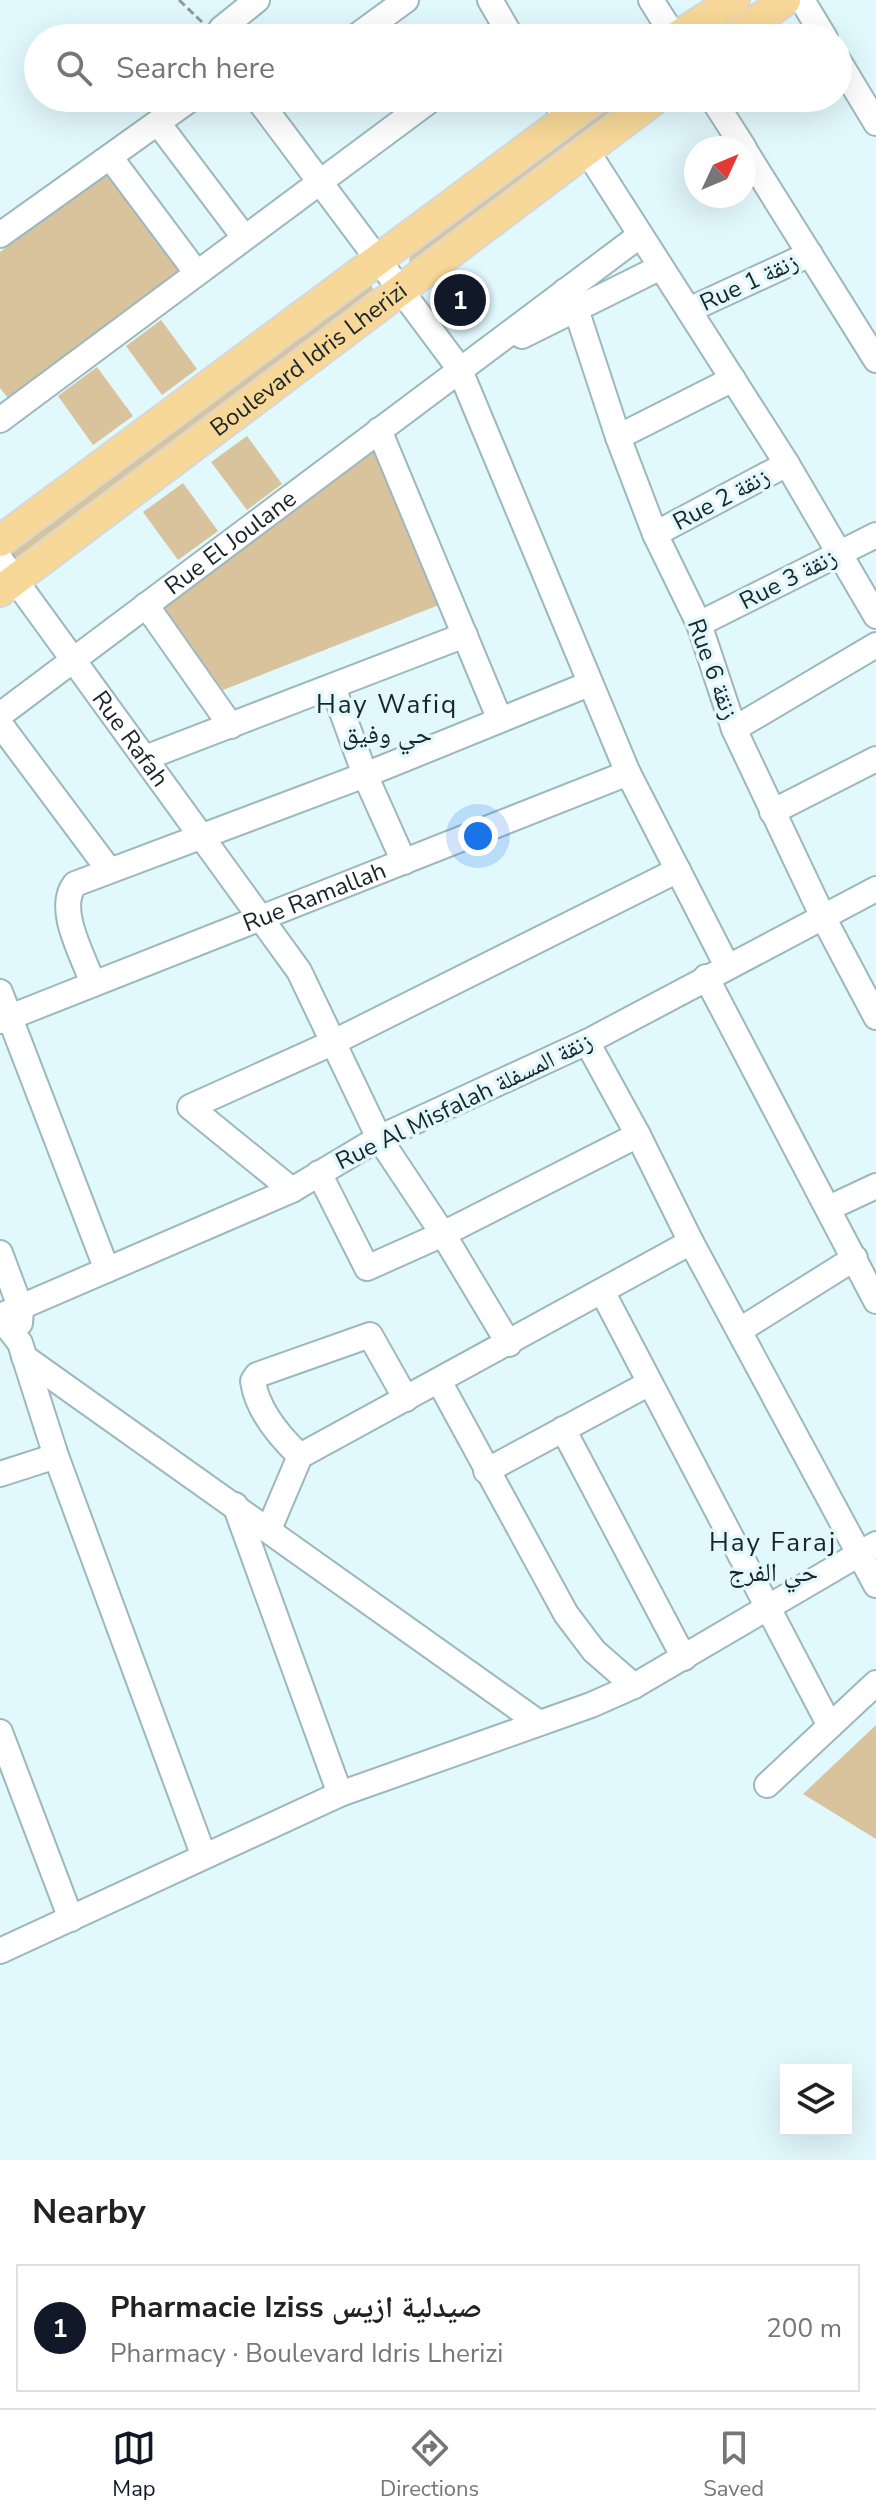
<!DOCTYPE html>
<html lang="en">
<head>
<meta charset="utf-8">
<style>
	:root { --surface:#fff; --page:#f6f6f6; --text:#222; --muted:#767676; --line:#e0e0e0; --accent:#111827 }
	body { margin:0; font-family:"Nunito Sans","Noto Naskh Arabic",sans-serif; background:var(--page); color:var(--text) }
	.controls { position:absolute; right:24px; bottom:24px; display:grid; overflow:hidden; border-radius:0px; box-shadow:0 8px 32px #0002 }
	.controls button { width:72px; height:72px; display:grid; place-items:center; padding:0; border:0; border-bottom:2px solid var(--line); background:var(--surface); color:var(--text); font:40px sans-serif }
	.compass { position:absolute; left:684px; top:136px; width:72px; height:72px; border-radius:50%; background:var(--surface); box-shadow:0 8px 32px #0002; rotate:46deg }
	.you { position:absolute; left:478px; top:836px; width:28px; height:28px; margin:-20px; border:6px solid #fff; border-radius:50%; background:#1a73e8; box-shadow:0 0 0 12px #1a73e833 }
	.badge { display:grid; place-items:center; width:52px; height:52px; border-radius:50%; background:var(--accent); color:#fff; font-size:26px; font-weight:700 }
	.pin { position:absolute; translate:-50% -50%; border:4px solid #fff; box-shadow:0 2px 8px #0006 }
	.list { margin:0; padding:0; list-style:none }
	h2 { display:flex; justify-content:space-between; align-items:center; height:104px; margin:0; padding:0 32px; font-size:34px }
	h2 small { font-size:26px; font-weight:400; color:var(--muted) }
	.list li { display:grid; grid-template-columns:52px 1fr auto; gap:24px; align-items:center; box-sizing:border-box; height:128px; margin:0 16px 16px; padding:0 16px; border:2px solid var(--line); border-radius:0px }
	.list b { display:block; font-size:30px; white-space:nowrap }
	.list p { margin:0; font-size:26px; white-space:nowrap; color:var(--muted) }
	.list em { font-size:26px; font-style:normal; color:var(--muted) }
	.icon { flex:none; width:44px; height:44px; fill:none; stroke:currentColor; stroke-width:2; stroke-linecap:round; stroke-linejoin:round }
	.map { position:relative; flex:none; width:876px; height:2160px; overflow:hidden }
	.search { position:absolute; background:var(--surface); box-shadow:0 8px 32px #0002; left:24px; right:24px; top:24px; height:88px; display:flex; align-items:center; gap:20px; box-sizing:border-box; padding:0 28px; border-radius:44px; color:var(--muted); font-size:30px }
	.sheet { height:248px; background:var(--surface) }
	nav { display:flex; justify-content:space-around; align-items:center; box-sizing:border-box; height:112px; border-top:2px solid var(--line); background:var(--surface); font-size:22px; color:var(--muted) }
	nav a { display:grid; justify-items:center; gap:4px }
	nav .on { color:var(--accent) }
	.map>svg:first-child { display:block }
	.green { fill:#d8c39d }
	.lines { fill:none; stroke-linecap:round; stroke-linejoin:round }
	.minor-casing { stroke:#9cb8be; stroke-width:28 }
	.major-casing { stroke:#d6d8d8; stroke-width:34 }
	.path { stroke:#8b9ca0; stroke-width:3; stroke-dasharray:8 4; stroke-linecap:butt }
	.minor { stroke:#fff; stroke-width:24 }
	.major { stroke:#f7d898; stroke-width:30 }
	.labels { text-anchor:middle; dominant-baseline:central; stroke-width:7; stroke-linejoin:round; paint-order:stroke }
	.street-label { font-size:24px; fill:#1b2528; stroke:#e1f8fd }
	.neighbourhood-label { font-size:26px; letter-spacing:2px; fill:#1b2528; stroke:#e1f8fd }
</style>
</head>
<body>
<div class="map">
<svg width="876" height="2160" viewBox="0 0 876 2160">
	<rect width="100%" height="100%" fill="#e1f8fd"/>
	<g class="green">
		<path d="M619,98H638L413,263L409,261L411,253Z"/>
		<path d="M110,171L183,270L8,398L0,388V252Z"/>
		<path d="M371,285L375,292L14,561L9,554L12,550Z"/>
		<path d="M161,320L197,369L162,395L126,346Z"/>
		<path d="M97,367L133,416L93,445L58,396Z"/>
		<path d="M247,436L282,484L247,510L211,462Z"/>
		<path d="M376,443L444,603L223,690L158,602Z"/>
		<path d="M183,483L218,531L178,560L143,512Z"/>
		<path d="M876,1725V1839L803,1794Z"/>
	</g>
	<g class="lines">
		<defs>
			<g id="minor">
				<path d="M490,0L512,38"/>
				<path d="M651,0L675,38"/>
				<path d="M802,0L825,38"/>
				<path d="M218,38L221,29L257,0"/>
				<path d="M354,38L406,0"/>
				<path d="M838,60L876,123"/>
				<path d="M257,98L459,368L628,773L727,966"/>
				<path d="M553,98L567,119"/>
				<path d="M712,98L744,148"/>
				<path d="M158,123L244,237"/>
				<path d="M744,149L876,360"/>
				<path d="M587,151L787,464L876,616"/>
				<path d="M110,157L196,272"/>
				<path d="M0,235L192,98"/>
				<path d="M565,291L576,309L618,437L655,534L699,624L734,729L822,915L876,1017"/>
				<path d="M689,310L810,254"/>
				<path d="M522,336L659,268"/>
				<path d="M0,420L433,98"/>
				<path d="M379,430L500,720"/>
				<path d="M618,437L733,379"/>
				<path d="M655,534L787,464"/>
				<path id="s1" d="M0,559L299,971L379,1138L443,1234L509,1344"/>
				<path d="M146,605L231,726"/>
				<path d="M699,624L876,535"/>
				<path d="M333,687L365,775L404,862"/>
				<path id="s2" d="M0,715L639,236"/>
				<path d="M0,724L109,870"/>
				<path d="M734,729L876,645"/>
				<path d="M145,758L465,635"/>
				<path d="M772,812L876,759"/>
				<path d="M706,977L876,1301"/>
				<path d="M93,984C84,957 55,909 75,884L365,775L589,684"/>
				<path d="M0,992L107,1270"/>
				<path id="s3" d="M0,1021L628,773"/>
				<path d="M638,1135L691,1242L876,1585"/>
				<path d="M319,1173L367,1268L443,1234L638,1135L587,1042"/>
				<path d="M292,1190L190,1107L332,1043L678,870"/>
				<path d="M829,1208L876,1186"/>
				<path d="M0,1253L21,1309L20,1323"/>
				<path d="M603,1293L830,1726"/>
				<path d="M0,1316L292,1190L379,1138L587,1042L876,889"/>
				<path d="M0,1317L20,1343L56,1456L203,1854"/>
				<path d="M740,1330L855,1258"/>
				<path d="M24,1357L539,1723"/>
				<path d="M439,1381L566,1614L594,1651L634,1686"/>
				<path d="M563,1429L684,1658"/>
				<path d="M300,1456C280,1437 257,1410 253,1381L257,1375L370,1335L406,1399"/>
				<path d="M486,1471L648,1384"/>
				<path d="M0,1474L56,1456"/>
				<path d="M235,1505L340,1794"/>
				<path d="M269,1529L300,1456L691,1242"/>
				<path d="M0,1732L71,1919"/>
				<path d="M767,1785L876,1683"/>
				<path d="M0,1951L340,1794L591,1705L634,1686L876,1544"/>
			</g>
			<g id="major">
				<path d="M675,38L734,0"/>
				<path d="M734,38L785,0"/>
				<path d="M0,541L595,98"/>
				<path id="s4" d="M0,591L656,98"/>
			</g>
		</defs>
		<use href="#minor" class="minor-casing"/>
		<use href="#major" class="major-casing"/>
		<path class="path" d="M179,0L202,22"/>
		<use href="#minor" class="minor"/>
		<use href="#major" class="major"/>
	</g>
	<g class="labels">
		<g class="street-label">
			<text transform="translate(749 282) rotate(-25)">Rue 1 زنقة</text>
			<text stroke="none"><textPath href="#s4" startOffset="386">Boulevard Idris Lherizi</textPath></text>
			<text transform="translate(721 499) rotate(-28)">Rue 2 زنقة</text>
			<text stroke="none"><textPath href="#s2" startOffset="288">Rue El Joulane</textPath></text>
			<text transform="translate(788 579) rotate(-27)">Rue 3 زنقة</text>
			<text transform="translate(713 669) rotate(70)">Rue 6 زنقة</text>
			<text stroke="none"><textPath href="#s1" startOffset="222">Rue Rafah</textPath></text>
			<text stroke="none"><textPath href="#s3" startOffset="338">Rue Ramallah</textPath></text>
			<text transform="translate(464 1101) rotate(-26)">Rue Al Misfalah زنقة المسفلة</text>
		</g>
		<g class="neighbourhood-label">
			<text x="387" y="704">Hay Wafiq<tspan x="387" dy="30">حي وفيق</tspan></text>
			<text x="773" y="1542">Hay Faraj<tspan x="773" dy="30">حي الفرج</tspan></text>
		</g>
	</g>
</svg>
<div class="controls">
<button><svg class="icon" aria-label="layers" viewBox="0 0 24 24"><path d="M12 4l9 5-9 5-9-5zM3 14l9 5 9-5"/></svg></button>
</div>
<svg class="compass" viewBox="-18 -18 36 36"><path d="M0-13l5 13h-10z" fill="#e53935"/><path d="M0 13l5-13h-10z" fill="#767676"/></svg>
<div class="you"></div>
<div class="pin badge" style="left:460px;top:300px">1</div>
<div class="search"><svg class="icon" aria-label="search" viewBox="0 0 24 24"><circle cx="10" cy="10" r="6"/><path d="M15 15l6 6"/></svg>Search here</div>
</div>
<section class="sheet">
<h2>Nearby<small></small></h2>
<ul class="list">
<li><span class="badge">1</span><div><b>Pharmacie Iziss صيدلية ازيس</b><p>Pharmacy · Boulevard Idris Lherizi</p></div><em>200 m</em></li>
</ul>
</section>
<nav>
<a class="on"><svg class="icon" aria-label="map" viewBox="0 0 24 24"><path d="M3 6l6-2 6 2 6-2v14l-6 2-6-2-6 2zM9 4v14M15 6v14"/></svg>Map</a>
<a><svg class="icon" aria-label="directions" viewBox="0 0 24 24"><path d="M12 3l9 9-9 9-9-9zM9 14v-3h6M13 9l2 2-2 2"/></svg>Directions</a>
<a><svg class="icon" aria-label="saved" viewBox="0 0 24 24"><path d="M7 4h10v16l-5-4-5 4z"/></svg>Saved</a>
</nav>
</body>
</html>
